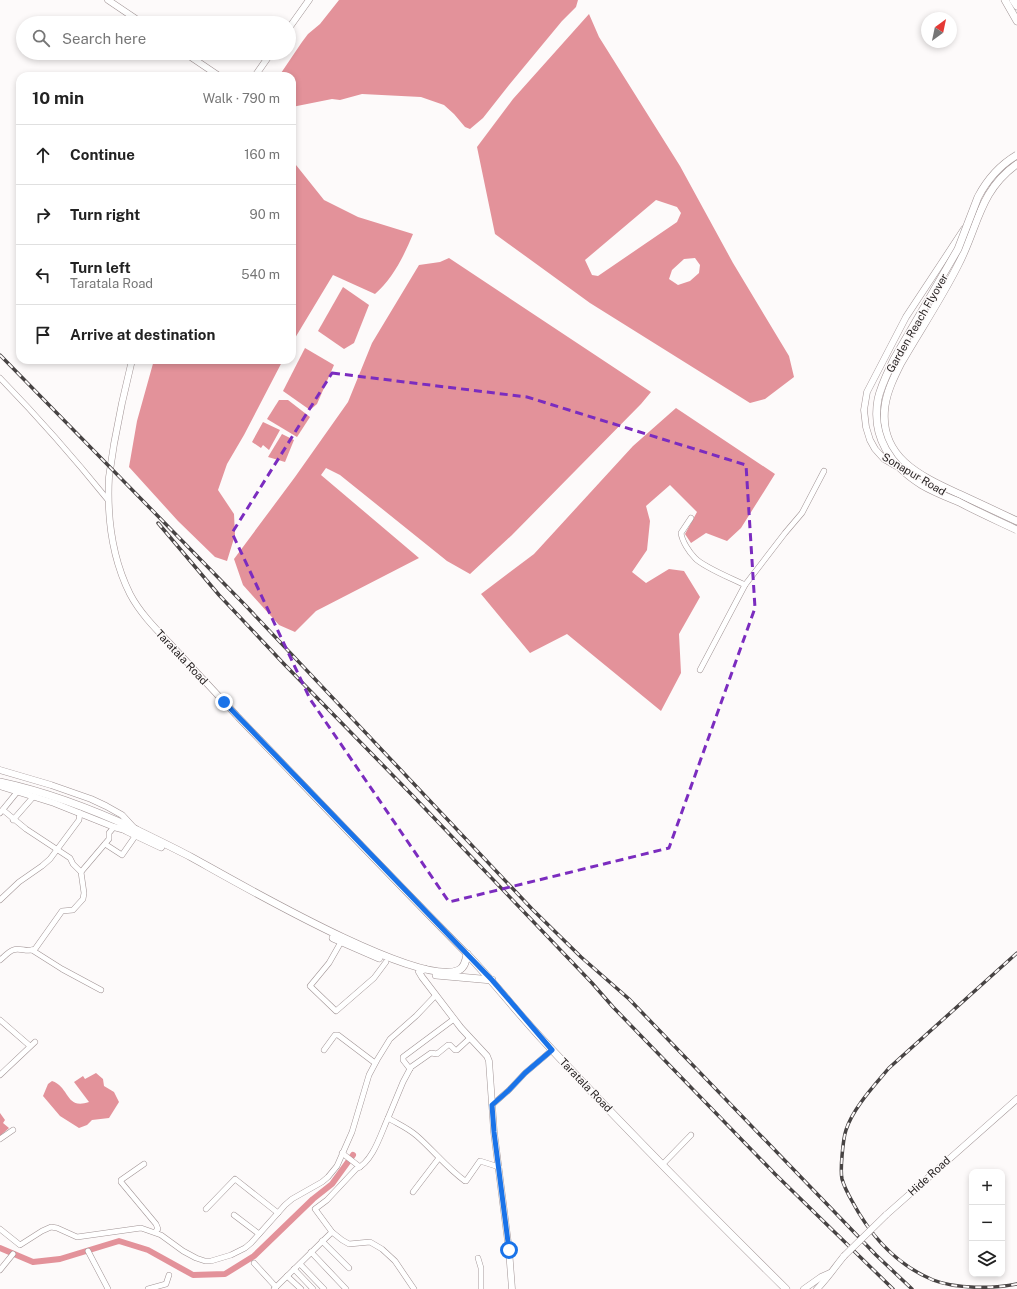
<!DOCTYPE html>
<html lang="en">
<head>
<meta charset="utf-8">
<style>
	:root { --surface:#fff; --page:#f2f2f2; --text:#222; --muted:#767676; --line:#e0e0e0 }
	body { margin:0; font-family:"Public Sans",sans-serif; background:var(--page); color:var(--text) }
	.controls { position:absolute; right:12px; bottom:12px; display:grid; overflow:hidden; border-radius:8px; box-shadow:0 2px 6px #0003 }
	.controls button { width:36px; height:36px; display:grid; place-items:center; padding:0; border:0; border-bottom:1px solid var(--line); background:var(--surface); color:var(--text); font:20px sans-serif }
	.compass { position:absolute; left:921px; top:12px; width:36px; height:36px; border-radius:50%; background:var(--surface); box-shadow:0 2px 6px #0003; rotate:33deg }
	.stop { position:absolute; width:12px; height:12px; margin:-9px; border:3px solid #1a73e8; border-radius:50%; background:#fff }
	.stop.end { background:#1a73e8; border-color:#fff; box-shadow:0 1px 4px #0008 }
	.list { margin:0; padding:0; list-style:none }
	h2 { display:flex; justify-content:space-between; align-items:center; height:52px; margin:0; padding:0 16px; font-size:17px }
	h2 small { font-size:13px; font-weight:400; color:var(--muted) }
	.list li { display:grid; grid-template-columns:26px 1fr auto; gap:12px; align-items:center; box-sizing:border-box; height:60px; padding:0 16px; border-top:1px solid var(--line) }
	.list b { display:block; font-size:15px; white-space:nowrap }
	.list p { margin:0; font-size:13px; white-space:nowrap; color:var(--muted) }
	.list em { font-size:13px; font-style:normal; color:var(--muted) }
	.icon { flex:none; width:22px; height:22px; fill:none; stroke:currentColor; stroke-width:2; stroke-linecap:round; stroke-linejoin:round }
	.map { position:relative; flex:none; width:1017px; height:1289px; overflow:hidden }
	.search { position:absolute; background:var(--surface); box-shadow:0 2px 6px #0003; left:16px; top:16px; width:280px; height:44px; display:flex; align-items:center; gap:10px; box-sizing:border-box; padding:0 14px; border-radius:22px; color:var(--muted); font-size:15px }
	.panel { position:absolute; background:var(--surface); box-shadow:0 2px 6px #0003; left:16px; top:72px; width:280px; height:292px; border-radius:12px }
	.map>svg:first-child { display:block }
	.water { fill:#e3929a; fill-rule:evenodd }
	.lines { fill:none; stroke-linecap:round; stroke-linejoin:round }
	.canal { stroke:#e3929a; stroke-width:6 }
	.minor-casing { stroke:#a09394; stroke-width:6 }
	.tertiary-casing { stroke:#a09394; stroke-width:7 }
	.secondary-casing { stroke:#a09394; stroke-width:8 }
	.minor { stroke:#fff; stroke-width:5 }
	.tertiary { stroke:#fff; stroke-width:6 }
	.secondary { stroke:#fff; stroke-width:7 }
	.rail-casing { stroke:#474343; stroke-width:3.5 }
	.rail { stroke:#fdfafa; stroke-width:2; stroke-dasharray:6; stroke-linecap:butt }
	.tertiary-bridge-casing { stroke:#a09394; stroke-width:7; stroke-linecap:butt }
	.secondary-bridge-casing { stroke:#a09394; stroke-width:8; stroke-linecap:butt }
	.tertiary-bridge { stroke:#fff; stroke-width:6 }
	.secondary-bridge { stroke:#fff; stroke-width:7 }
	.route { stroke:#1a73e8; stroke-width:5 }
	.marked { fill:none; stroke:#7b2cbf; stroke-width:3; stroke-dasharray:8 5; stroke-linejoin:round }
	.labels { text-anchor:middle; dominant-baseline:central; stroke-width:3; stroke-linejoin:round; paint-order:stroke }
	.street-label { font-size:11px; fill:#231e1e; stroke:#fdfafa }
</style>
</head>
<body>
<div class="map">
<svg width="1017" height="1289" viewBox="0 0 1017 1289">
	<rect width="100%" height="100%" fill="#fdfafa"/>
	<g class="water">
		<path d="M339,0H578L576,7L562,21L509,85L483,118L470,129L465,127L454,114L444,105L421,97L362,94L340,100L332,99L292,107V76H279L302,42L308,34L320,24Z"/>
		<path d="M589,14L599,37L680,166L733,263L789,356L794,377L765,399L750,403L590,303L495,234L477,147L513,99ZM656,200L677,207L681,213L677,222L598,276L592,275L585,260ZM695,258L700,265L699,273L690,281L678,285L669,279L672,270L684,259Z"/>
		<path d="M292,160L324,200L358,217L413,234C404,256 393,278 375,294L333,275L292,343Z"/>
		<path d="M449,258L651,392L641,404L512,535L470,574L447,561L340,475L326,468L321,475L419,558L316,611L295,632L279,625L243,585L234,559L295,477L348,402L372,343L419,265L440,262Z"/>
		<path d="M343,287L369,305L354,343L344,349L318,331Z"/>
		<path d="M305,348L334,365L317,404L310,410L283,391Z"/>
		<path d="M154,360H283L244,435L227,464L218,490L234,514L235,535L227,561L215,557L178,521L129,467L137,421Z"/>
		<path d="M279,400H288L310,417L297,437L267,419Z"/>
		<path d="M676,408L775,474L741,528L727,541L706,533L691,543L685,534L697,512L670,485L646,506L650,521L647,550L632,572L646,583L669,569L684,571L700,597L679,634L681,673L661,711L567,634L530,653L481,594L534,554L633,446Z"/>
		<path d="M263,422L280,430L269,450L263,445L261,448L252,442Z"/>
		<path d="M282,434L294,440L285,462L268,457Z"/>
		<path d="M96,1073L103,1079L104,1086L114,1092L119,1102L109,1118L92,1120L87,1125L79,1128L60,1116L43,1096L48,1084L52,1081C70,1087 65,1110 89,1102L74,1082L83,1076L85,1079Z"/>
		<path d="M0,1113L5,1120L3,1123L9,1128L0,1136Z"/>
	</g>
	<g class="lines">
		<path class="canal" d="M0,1248L33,1262L60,1259L119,1241L148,1250L193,1275L225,1274L254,1256L313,1199L332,1184L353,1155"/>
		<defs>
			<g id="minor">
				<path d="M0,378C38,417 74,458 108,500"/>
				<path d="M691,518L681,533C682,541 689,552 695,558C703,567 733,579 745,585"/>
				<path d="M700,670L745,585L785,533L802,513L824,471"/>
				<path d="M0,813L18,791"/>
				<path d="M13,820L34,796"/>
				<path d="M105,844L122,855L136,835"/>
				<path d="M81,872L109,839V833L114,827"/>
				<path d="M0,900L19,882L42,866L50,859L79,820L80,813"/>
				<path d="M341,942L329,963L310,986L336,1011L374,978L386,962"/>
				<path d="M32,950L62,969L101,990"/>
				<path d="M0,960C4,957 8,952 13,950C20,947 27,953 35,949L62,911L73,910L83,899L84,893L81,872L73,864L70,858L26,829L3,810"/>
				<path d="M0,1020L30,1046"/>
				<path d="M470,1038L457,1050H455L450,1045H448L437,1054L431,1053L411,1067L403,1082L388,1118C398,1124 408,1128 417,1136C433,1150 447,1168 465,1181H466L480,1161L499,1167"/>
				<path d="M324,1050L335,1035H338L375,1063"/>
				<path d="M410,1069L403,1060V1057L454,1019"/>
				<path d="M0,1075L35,1042"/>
				<path d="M492,1105L509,1090L525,1073L552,1050"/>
				<path d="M0,1139L13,1130"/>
				<path d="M342,1153L360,1167"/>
				<path d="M144,1164L121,1180V1182L156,1224L158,1229L155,1232"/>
				<path d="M662,1165L691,1135"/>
				<path d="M413,1192L439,1158"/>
				<path d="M206,1209L235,1179L278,1213"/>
				<path d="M234,1215L259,1234"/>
				<path d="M0,1229L20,1245L42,1231L51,1227L57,1228L77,1237L141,1228L161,1235L183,1251L196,1258L205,1261H211L231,1255L245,1248L251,1243L285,1205L292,1199L322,1182L328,1177L337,1166L352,1132L369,1075L377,1060L390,1039L416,1016L436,995"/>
				<path d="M332,1232L315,1209L327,1200L356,1169C373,1162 381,1133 388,1118"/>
				<path d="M322,1241L349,1268"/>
				<path d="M88,1251L108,1289"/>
				<path d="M311,1252L346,1289"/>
				<path d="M478,1258L481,1268V1289"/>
				<path d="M254,1263L276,1287"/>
				<path d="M300,1264L324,1289"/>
				<path d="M294,1269L313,1289"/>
				<path d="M0,1270L13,1254"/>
				<path d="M287,1276L301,1289"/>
				<path d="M148,1289L166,1284L169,1275"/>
				<path d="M274,1289L332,1232L342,1240L349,1244L370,1242L382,1249L395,1261L414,1289"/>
			</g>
			<g id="tertiary">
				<path d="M108,0L142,23"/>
				<path d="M289,28L309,0"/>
				<path d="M185,53L219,76"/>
				<path d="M255,76L271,53"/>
				<path d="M132,360L122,403L114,444L109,477C107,516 112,558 130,594C141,615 159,632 175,649C196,672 217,694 238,717C314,796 390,876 467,954"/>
				<path d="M896,466L884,459L875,449L870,440L866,427L864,410L867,392L906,317L964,229"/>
				<path d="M913,476L942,492"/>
				<path d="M0,770L51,785L91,799L106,806L122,815L134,828"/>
				<path d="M0,786L54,803L114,827L125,830"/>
				<path d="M425,969L419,972L422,977L461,1028L487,1056L489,1061L494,1132L509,1250L512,1289"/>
				<path d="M886,1215L1017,1099"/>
				<path d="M804,1289L821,1277L830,1273"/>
				<path d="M817,1289C827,1279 835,1267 844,1256"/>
			</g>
			<g id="secondary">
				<path d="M1005,0L1017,21"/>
				<path d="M1013,0L1017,6"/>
				<path d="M1017,164C979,191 978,227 958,265C941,299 920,330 901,363C894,377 887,391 885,406C878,457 920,476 959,494C978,503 998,512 1017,521"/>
				<path d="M0,782C47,792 94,810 137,830C155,839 174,848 191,857C233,880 419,989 459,970C465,967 466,960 467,954"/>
				<path d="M121,827L127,831L161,847"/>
				<path d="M333,938L379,958"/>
				<path d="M467,954C493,981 516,1011 541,1038C621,1124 703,1207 786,1289"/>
				<path d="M436,975L492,980"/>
			</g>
		</defs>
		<use href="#minor" class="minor-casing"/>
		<use href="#tertiary" class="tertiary-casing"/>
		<use href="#secondary" class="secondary-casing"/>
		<use href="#minor" class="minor"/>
		<use href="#tertiary" class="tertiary"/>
		<use href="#secondary" class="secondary"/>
		<defs>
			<g id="rail">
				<path d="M0,355L246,606L532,909L581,957L629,999L876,1255L912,1289"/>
				<path d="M158,523L219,595L284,664L414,797L592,983L613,1007L775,1174L893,1289"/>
				<path d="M1017,953L889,1068C874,1086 853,1108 846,1130C843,1139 840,1170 842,1179C844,1186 848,1194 852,1201C870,1235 897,1265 933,1280C956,1289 993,1289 1017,1284"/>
			</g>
		</defs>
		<use href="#rail" class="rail-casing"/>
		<use href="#rail" class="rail"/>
		<defs>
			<path id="tertiary-bridge" d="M844,1256L886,1215"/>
			<path id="secondary-bridge" d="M1017,155C1000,165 987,180 978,197L958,249L894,359C888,372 881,385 878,399C871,437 891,466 922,485C934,492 947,497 959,502C978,512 998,521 1017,530"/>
		</defs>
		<use href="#tertiary-bridge" class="tertiary-bridge-casing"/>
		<use href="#secondary-bridge" class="secondary-bridge-casing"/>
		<use href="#tertiary-bridge" class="tertiary-bridge"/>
		<use href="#secondary-bridge" class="secondary-bridge"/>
	</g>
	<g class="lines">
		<path class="route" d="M224,702L492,980L552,1050L525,1073L509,1090L492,1105L494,1132L509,1250"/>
	</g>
	<path class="marked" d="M332,373L527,397L746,465L755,608L669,848L449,902L310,699L232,533Z"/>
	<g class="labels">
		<g class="street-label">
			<text transform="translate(917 323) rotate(-60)">Garden Reach Flyover</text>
			<text transform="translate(914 474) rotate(31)">Sonapur Road</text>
			<text transform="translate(182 657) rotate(47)">Taratala Road</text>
			<text transform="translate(586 1085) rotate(46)">Taratala Road</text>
			<text transform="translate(929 1176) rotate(-42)">Hide Road</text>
		</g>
	</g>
</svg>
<div class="controls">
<button>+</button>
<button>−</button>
<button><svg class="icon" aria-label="layers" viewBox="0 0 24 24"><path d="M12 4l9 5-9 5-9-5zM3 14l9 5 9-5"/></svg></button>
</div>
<svg class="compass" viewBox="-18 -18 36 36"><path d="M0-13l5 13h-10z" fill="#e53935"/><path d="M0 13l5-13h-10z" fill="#767676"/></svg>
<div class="stop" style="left:509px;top:1250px"></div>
<div class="stop end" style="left:224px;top:702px"></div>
<div class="search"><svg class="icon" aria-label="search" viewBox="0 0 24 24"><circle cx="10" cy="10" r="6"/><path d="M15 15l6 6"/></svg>Search here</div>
<section class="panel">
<h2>10 min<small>Walk · 790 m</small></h2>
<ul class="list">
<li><svg class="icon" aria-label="ahead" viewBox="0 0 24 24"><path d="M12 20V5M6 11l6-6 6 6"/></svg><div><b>Continue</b></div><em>160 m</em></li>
<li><svg class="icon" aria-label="right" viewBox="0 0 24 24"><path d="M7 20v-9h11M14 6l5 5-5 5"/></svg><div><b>Turn right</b></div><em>90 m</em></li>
<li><svg class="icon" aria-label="left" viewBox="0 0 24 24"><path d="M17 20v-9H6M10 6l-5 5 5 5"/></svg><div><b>Turn left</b><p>Taratala Road</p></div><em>540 m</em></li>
<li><svg class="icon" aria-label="arrive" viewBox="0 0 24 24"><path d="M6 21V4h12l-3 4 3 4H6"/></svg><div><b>Arrive at destination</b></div></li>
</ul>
</section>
</div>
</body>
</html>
